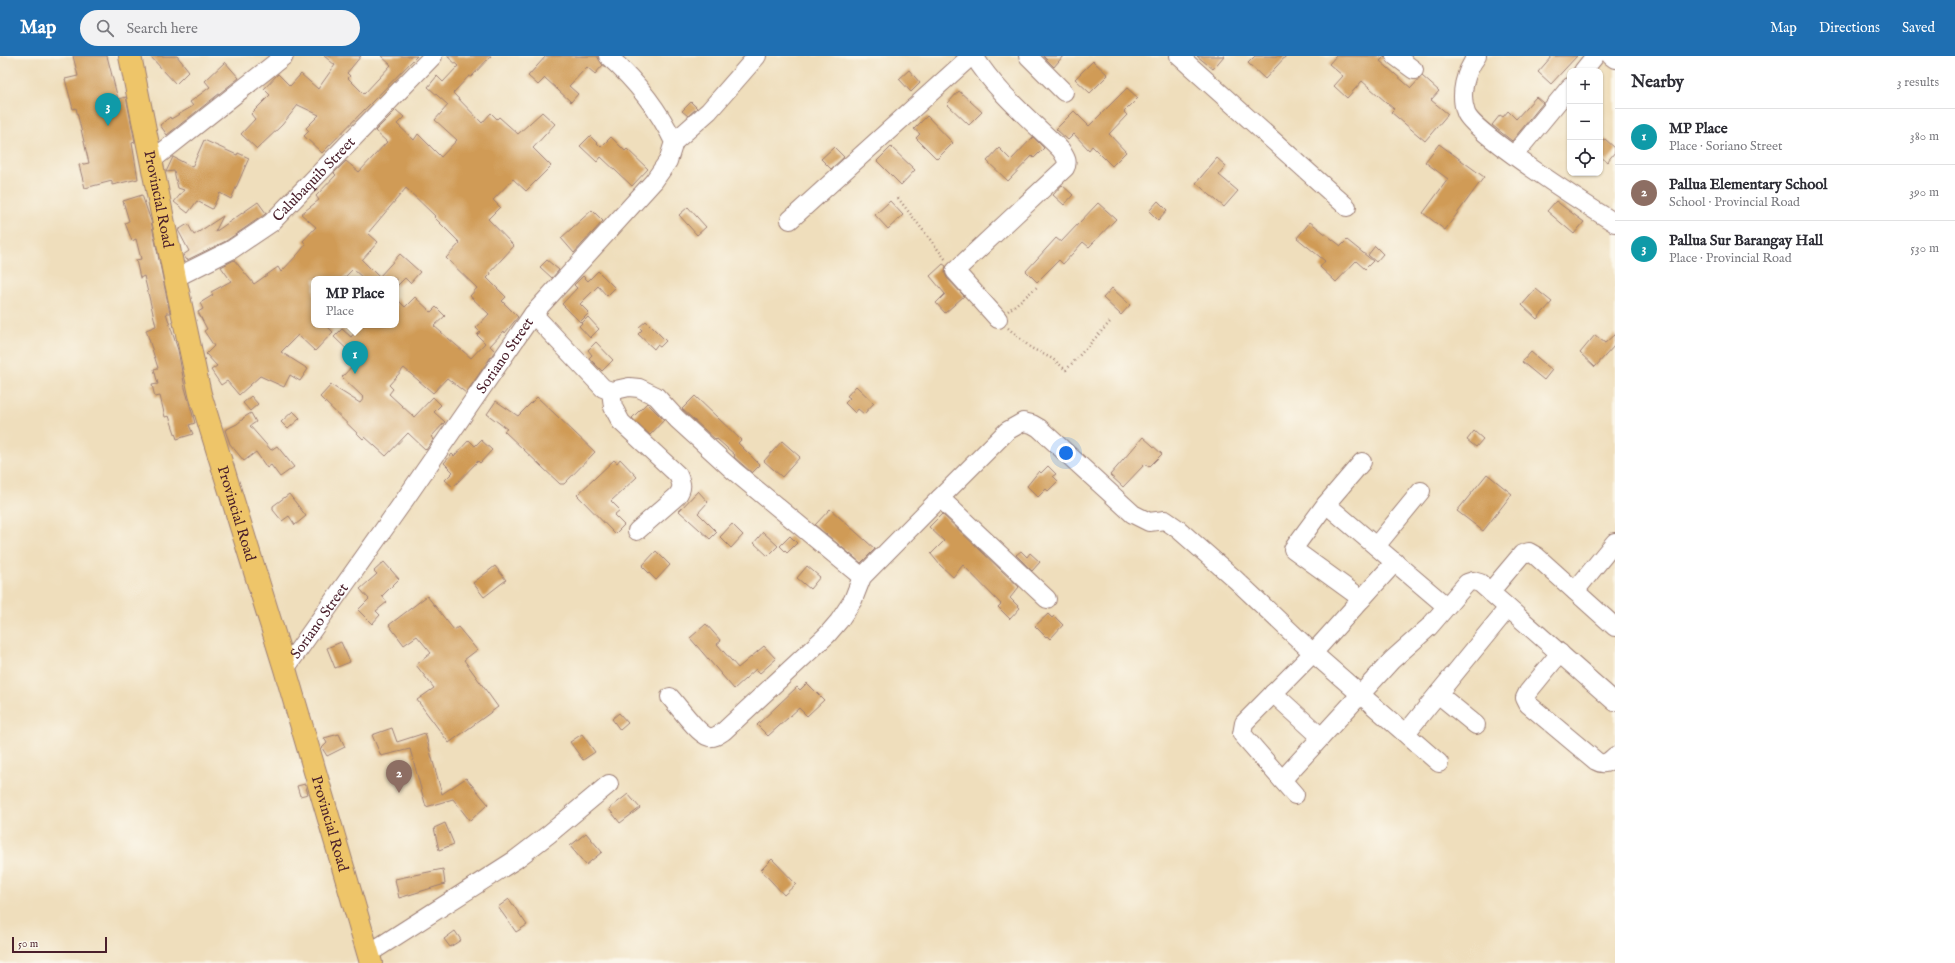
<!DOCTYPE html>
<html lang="en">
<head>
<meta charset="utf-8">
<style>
	:root { --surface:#fff; --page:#f2f2f3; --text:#2b2b33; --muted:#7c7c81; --line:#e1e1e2; --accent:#1f6fb2 }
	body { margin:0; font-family:"IM FELL English",serif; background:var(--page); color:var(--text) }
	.controls { position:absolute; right:12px; top:12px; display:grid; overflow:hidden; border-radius:8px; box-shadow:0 1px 3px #0004 }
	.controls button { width:36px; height:36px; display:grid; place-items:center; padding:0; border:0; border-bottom:1px solid var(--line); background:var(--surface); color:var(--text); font:20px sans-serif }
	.scale { position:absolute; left:12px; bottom:10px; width:95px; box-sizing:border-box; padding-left:4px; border:2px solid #4a1f2b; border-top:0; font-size:11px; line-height:14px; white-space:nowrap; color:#4a1f2b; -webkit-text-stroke:3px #fbf7ec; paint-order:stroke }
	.you { position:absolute; left:1066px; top:397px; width:14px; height:14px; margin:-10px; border:3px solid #fff; border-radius:50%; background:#1a73e8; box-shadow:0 0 0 6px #1a73e833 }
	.badge { display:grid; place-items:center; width:26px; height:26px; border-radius:50%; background:var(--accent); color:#fff; font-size:13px; font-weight:700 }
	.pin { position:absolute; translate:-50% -33px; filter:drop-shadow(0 1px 2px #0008) }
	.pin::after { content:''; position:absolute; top:21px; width:14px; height:12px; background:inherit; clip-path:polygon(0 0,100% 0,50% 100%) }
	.popup { position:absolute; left:311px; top:220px; width:88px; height:52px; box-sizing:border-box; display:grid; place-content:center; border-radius:8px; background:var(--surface); filter:drop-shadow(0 1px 3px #0005); font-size:13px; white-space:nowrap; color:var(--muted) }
	.popup b { font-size:15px; color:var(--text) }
	.popup::after { content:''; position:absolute; left:50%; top:100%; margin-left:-8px; border:8px solid transparent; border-top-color:var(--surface) }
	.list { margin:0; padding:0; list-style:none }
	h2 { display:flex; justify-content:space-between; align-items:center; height:52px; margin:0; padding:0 16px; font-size:17px }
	h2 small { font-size:13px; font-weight:400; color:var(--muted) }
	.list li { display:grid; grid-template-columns:26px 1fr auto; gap:12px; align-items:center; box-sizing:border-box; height:56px; padding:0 16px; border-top:1px solid var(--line) }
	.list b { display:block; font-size:15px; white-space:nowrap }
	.list p { margin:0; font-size:13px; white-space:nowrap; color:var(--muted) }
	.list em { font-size:13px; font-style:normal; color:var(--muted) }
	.icon { flex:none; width:22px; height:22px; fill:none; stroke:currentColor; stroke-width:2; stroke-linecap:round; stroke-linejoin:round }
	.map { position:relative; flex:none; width:1615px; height:907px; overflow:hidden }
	header { display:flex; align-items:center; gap:24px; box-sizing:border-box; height:56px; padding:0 20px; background:var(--accent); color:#fff }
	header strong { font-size:19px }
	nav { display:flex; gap:22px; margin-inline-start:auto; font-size:14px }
	.search { width:280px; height:36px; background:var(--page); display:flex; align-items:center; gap:10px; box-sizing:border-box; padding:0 14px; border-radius:22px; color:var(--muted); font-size:15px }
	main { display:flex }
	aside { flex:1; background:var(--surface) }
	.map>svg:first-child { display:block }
	.building { fill:#d09b56 }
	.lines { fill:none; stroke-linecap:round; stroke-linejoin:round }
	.minor-casing { stroke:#9c7e74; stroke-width:20 }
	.major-casing { stroke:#9c7e74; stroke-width:24 }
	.path { stroke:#9c7e74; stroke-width:2.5; stroke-dasharray:1 3; stroke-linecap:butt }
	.minor { stroke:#fff; stroke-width:18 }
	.major { stroke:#eec569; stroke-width:22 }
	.labels { text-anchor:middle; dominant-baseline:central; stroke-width:3.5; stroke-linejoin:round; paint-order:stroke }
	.street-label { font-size:15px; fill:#4a1f2b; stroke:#fbf7ec }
</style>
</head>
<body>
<header>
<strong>Map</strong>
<div class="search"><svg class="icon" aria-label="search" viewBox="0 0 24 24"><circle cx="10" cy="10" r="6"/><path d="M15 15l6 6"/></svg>Search here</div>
<nav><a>Map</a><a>Directions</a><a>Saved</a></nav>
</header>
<main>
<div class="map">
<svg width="1615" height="907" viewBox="0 0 1615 907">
	<rect width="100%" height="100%" fill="#fbf7ec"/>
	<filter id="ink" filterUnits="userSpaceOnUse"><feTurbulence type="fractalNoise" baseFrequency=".025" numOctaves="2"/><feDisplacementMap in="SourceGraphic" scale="8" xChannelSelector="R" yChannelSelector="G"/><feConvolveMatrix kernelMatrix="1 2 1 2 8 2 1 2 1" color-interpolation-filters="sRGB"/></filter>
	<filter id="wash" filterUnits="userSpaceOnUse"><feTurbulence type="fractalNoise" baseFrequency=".012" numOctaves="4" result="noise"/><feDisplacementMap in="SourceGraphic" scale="16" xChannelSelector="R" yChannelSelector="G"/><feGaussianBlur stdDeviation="0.9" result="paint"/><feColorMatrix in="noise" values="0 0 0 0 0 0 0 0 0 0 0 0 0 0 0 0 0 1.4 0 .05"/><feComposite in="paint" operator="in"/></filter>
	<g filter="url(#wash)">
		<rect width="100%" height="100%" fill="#efdebc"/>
		<g id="blocks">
			<g class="building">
				<path d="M73,0H107L118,43L126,41L135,86L132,87L138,123L112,129V125L85,132L79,109L89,107L76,52L73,53L65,23L78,20Z"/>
				<path d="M150,0H177L189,15L176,28Z"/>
				<path d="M324,0H361L347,17L350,20L348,22L364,38L391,9L381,0H417L322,97L304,80L309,75L306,72L319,59L298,49L282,69L257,93L241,78L255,63L251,58L270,39L264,33L278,18L290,30L301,18L318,33L335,9Z"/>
				<path d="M447,0H491L471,21L469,20L453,37L482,67L491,57L497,63L499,61L518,78L542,56L555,68L533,92L551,110L526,135L513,123L493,144L500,151L488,163L514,190L490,216L491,218L487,222L506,241L502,245L518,261L505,277L504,275L490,290L495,295L466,337L447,322L433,337L404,312L389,329L393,333L389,338L414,361L433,341L441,349L434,356L445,366L431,381L434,383L426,394L408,377L386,400L365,381L363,383L320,341L331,329L360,347L364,342L342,321L358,304L334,281L342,273L351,281L362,269H396V242L405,251L415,241L431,256L436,251L445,260L434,270L471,302L485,287L477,279L480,276L476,272L489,258L470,240L477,232L446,202L460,187L434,161L435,160L406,132L368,177L378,186L362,204L379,221L400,198L420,216L410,227L405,222L396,231V223H364L353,213L343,223H314V269H326L333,276L315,295L298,279L281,296L308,313L300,325L290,319L284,331L260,320L239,339L227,325L221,329L211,314L217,310L206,298L214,290L204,275L207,273L198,256L203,253L200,247L213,239L211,236L231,225L221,211L234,204L254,228L278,211L281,216L299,197L306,188L303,185L316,171L301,158L319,144L316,140L336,119L334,117L346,105L359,116L387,86L375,75L396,54L404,61L397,68L414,84L418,78L441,101L457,84L435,64L448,49L428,31L437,20L443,26L458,10Z"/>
				<path d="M546,0H597L603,9L595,18L587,11L569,30L578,38L571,46L545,22L538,29L528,20Z"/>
				<path d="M1043,0H1063L1054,11Z"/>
				<path d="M1197,0H1224L1213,13Z"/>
				<path d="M1255,0H1286L1265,23L1248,7Z"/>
				<path d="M1336,0H1385L1380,5L1411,32L1422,20L1439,35L1431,44L1448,58L1425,85L1391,56L1394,53L1362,25L1347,42L1334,30L1343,20L1329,8Z"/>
				<path d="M1552,0H1577L1551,28L1538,16Z"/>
				<path d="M1093,5L1108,19L1090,37L1075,23Z"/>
				<path d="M225,6L239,22L167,79L160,69L170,61L171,63L193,50L190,46L210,31L205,25Z"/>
				<path d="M909,14L920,27L911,36L899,23Z"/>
				<path d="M1127,32L1138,42L1124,56L1127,59L1109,78L1126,96L1112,110L1092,90L1089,94L1074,78L1068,84L1056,73L1074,55L1089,70Z"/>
				<path d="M959,35L982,56L969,69L947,48Z"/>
				<path d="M1536,41L1543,47L1512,85L1492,69L1500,59L1503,61L1508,55L1516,63Z"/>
				<path d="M691,46L697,52L688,60L682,55Z"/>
				<path d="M927,60L953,87L937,103L916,82L920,78L914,73Z"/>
				<path d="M590,80L601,91L611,81L625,95L627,93L648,113L632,130L601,101L597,106L580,90Z"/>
				<path d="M1033,81L1044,92L1034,102L1032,100L1008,125L987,105L999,92L1011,104Z"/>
				<path d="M1605,83L1615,92V96L1607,106L1600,100V89Z"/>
				<path d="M204,84L237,99L238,97L249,102L231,143L220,137L212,153L197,145L188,157L174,146L184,134L178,132L174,115L166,116L173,101L192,111Z"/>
				<path d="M1439,88L1484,121L1445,174L1423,157L1448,123L1425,106Z"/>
				<path d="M834,91L844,101L831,113L821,103Z"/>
				<path d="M891,91L915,114L901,129L877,105Z"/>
				<path d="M1217,102L1226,110L1219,119L1238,135L1224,151L1196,127Z"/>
				<path d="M1062,129L1073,139L1064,149L1053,139Z"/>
				<path d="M142,139L151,165L170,257H166L178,294L185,332L195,367L189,369L193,378L177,383L169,360L165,361L160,340L155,341L152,329L158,328L154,313L158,312L146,274L156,270L144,220L140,222L136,204L141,203L136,183L132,185L125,167L129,165L123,145Z"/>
				<path d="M890,145L903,159L888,173L875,159Z"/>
				<path d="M1158,145L1167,154L1158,164L1149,155Z"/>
				<path d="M1556,145L1584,166L1574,178L1547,155Z"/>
				<path d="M258,146L266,157L264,159L226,185L187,204L183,199L189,195L178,174L188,168L194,179L223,160L215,176Z"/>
				<path d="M1098,147L1116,163L1089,191L1083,186L1063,208L1059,204L1037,226L1026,215L1056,182L1061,186Z"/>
				<path d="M688,151L706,171L697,179L679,159Z"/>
				<path d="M592,154L603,165L574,197L561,182Z"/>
				<path d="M1310,166L1341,190L1347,184L1373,205L1365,213L1356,205L1336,226L1320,211L1325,205L1297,182Z"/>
				<path d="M1375,190L1383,198L1376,206L1368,199Z"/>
				<path d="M547,204L559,214L552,222L540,211Z"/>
				<path d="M943,208L946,210L945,217L947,222L964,240L945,257L936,247L945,238L930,220Z"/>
				<path d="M598,215L615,232L607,240L598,230L580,248L589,257L580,266L562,248L577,232L574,229L583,220L588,225Z"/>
				<path d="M1112,232L1130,249L1121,259L1103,242Z"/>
				<path d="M1536,233L1552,246L1537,263L1522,249Z"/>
				<path d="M588,261L599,273L590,282L579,270Z"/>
				<path d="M646,265L666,285L660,291L657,289L654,293L638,278L642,274L639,271Z"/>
				<path d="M1615,278V289L1595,311L1580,297L1595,279L1605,287Z"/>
				<path d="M596,286L613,304L602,315L589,302L592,299L588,294Z"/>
				<path d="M1531,296L1552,314L1544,324L1522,306Z"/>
				<path d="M856,330L874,347L864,358L858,353L855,357L845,347L850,342L847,340Z"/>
				<path d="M251,340L258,348L250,355L243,347Z"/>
				<path d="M695,340L741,384L738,387L760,409L752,417L734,401L735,399L717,383L716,384L682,353Z"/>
				<path d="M537,341L595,396L564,428H560L504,375L507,373L487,358L496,345L518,360Z"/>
				<path d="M647,347L664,364L650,379L632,362Z"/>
				<path d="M293,355L300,362L288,373L281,366Z"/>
				<path d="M251,357L256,366L250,370L271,394L277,390L294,411L280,421L271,409L267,412L256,396L244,405L230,388L225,374L237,368L243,363V362Z"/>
				<path d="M1474,375L1483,383L1476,391L1467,384Z"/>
				<path d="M1143,381L1162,398L1149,411L1145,408L1123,431L1110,419Z"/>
				<path d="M469,384L475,390L481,384L492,394L480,407L478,405L453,431L445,424L453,416L444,407L452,398L454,400Z"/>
				<path d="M782,385L800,401L782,421L764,405Z"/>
				<path d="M620,403L637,421L611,445L620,454L614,459L624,469L615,478L577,439L614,404L617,407Z"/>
				<path d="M1048,410L1056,418L1053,420L1058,425L1048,435L1046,433L1038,441L1027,430L1039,415L1041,417Z"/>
				<path d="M1487,418L1512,438L1483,475L1457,455Z"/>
				<path d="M698,435L708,446L698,457L717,476L710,483L679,455Z"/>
				<path d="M289,438L306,460L295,469L289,460L282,465L273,454V450Z"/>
				<path d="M830,453L875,493L861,507L815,469Z"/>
				<path d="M942,458L1019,531L1010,542L1020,552L1010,563L998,551L1001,548L963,509L953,521L940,509L931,498L944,485L929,471Z"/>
				<path d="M732,468L743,479L731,492L720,481Z"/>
				<path d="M763,476L778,490L768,500L754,487Z"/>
				<path d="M790,480L797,487L787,497L780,490Z"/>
				<path d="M656,495L670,509L656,524L642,510Z"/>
				<path d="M1021,495L1027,501L1030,497L1040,506L1032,515L1016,499Z"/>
				<path d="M384,506L399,523L382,540L387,546L376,555L380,559L372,568L358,554L369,543L360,533L377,518L374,515Z"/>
				<path d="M495,510L506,524L484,541L473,527Z"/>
				<path d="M807,510L820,521L810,533L797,522Z"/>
				<path d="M427,540L454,574L458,571L477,594L464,604L498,651L449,687L417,644L434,632L416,609L431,597L417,580L404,589L389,569Z"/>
				<path d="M1048,558L1052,562L1054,560L1063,569L1050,583L1047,580L1046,581L1035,570Z"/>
				<path d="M706,568L721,585L717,588L738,612L764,590L776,603L760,617L756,613L734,633L690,582Z"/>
				<path d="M341,586L350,606L335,612L327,592Z"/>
				<path d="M807,627L824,644L807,660L799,652L768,680L757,669L797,631L800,634Z"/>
				<path d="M619,657L628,667L620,674L612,663Z"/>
				<path d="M392,672L397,686L425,677L442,738L466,722L488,748L470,765L453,743L426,751L410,693L381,700L372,679Z"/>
				<path d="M339,678L345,691L327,700L322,692L327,687L324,682Z"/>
				<path d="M582,678L595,696L583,704L570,686Z"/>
				<path d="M305,728L308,738L300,740L297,730Z"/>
				<path d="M628,738L640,752L620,767L609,753Z"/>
				<path d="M445,767L454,788L439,794L434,772Z"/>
				<path d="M586,777L602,796L586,809L570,790Z"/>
				<path d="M772,803L796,828L784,839L761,814Z"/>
				<path d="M443,813L445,828L399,842L395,823Z"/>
				<path d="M509,843L527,869L516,876L498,851Z"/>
				<path d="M455,875L461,884L450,891L444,883Z"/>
			</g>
		</g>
	</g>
	<g filter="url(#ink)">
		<use href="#blocks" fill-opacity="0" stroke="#9c7e74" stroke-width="1"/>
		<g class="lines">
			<defs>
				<g id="minor">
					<path d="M974,0C996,36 1031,64 1061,94C1065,101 1069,105 1065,112L955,215L998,263"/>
					<path d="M1028,0L1064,36"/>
					<path d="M1179,0L1347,151"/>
					<path d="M1395,0L1414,14"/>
					<path d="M1477,0C1465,16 1459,38 1466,57C1473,77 1591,152 1615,167"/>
					<path d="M1611,0L1615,3"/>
					<path d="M1583,15L1595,0"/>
					<path d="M674,86L709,55L757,0"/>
					<path d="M1514,99L1570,31"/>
					<path d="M151,105L284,0"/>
					<path d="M790,164L971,0"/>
					<path id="s1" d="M175,222L231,194L271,167L433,0"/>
					<path d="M533,258L603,332L611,335L629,331L639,332L656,340L677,363L734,415L862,521"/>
					<path d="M611,335L613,351L621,366L678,419C682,428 683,432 677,440L637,475"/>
					<path d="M940,442L1007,375L1023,366L1032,368L1039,372L1133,458L1149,466L1165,464L1178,473L1236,524L1313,597L1439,707"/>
					<path d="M1326,448L1446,550"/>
					<path d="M1376,490L1421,435"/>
					<path d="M1575,535L1615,486"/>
					<path d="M1490,536L1522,498L1529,496L1536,500L1615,571"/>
					<path d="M1362,543L1293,493L1326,448L1362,406"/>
					<path d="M1560,597L1528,636L1525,642L1528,648L1596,705C1605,710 1608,706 1615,700"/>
					<path id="s2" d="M285,613L401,449L533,258L654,125L668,105L674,86C658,52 636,25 608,0"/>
					<path d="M1273,637L1321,681"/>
					<path d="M1438,638L1476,669"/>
					<path d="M670,641C678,650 699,679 709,681C715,682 719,678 724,675L827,579L839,565L853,544L862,521L940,442L1047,543"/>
					<path d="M1406,677L1508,552"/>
					<path d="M1282,724L1392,604L1429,571L1467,527L1473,525L1480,527L1615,646"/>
					<path d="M1295,739L1242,678L1244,667L1313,597L1395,506"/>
					<path d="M368,898L515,804L549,778L609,728"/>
				</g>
				<g id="major">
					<path id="s3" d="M130,0L175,222L200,338L285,613L371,907"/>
				</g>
			</defs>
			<use href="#minor" class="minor-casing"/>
			<use href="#major" class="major-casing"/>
			<g class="path">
				<path d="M898,142L946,204"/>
				<path d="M1008,255L1037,231"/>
				<path d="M1008,272L1031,292L1053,303L1066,314L1110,266"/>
			</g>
			<use href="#minor" class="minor"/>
			<use href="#major" class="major"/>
		</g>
	</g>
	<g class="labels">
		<g class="street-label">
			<text stroke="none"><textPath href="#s1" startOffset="172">Calubaquib Street</textPath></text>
			<text stroke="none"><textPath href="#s3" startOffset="146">Provincial Road</textPath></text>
			<text stroke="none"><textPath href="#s2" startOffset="383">Soriano Street</textPath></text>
			<text stroke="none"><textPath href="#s3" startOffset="470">Provincial Road</textPath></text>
			<text stroke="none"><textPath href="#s2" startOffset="59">Soriano Street</textPath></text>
			<text stroke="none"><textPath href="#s3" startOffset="794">Provincial Road</textPath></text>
		</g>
	</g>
</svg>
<div class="controls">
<button>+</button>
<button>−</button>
<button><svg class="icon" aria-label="locate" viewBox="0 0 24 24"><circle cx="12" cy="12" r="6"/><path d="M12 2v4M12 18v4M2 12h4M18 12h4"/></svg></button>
</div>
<div class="scale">50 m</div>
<div class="you"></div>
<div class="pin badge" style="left:355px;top:318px;background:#0f9aa8">1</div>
<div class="popup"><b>MP Place</b>Place</div>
<div class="pin badge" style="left:399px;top:737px;background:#8d6e63">2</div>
<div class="pin badge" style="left:108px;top:70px;background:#0f9aa8">3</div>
</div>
<aside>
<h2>Nearby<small>3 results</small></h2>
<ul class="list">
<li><span class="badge" style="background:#0f9aa8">1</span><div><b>MP Place</b><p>Place · Soriano Street</p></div><em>380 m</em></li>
<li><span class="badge" style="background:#8d6e63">2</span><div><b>Pallua Elementary School</b><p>School · Provincial Road</p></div><em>390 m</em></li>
<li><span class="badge" style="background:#0f9aa8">3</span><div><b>Pallua Sur Barangay Hall</b><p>Place · Provincial Road</p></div><em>530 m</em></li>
</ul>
</aside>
</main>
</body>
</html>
